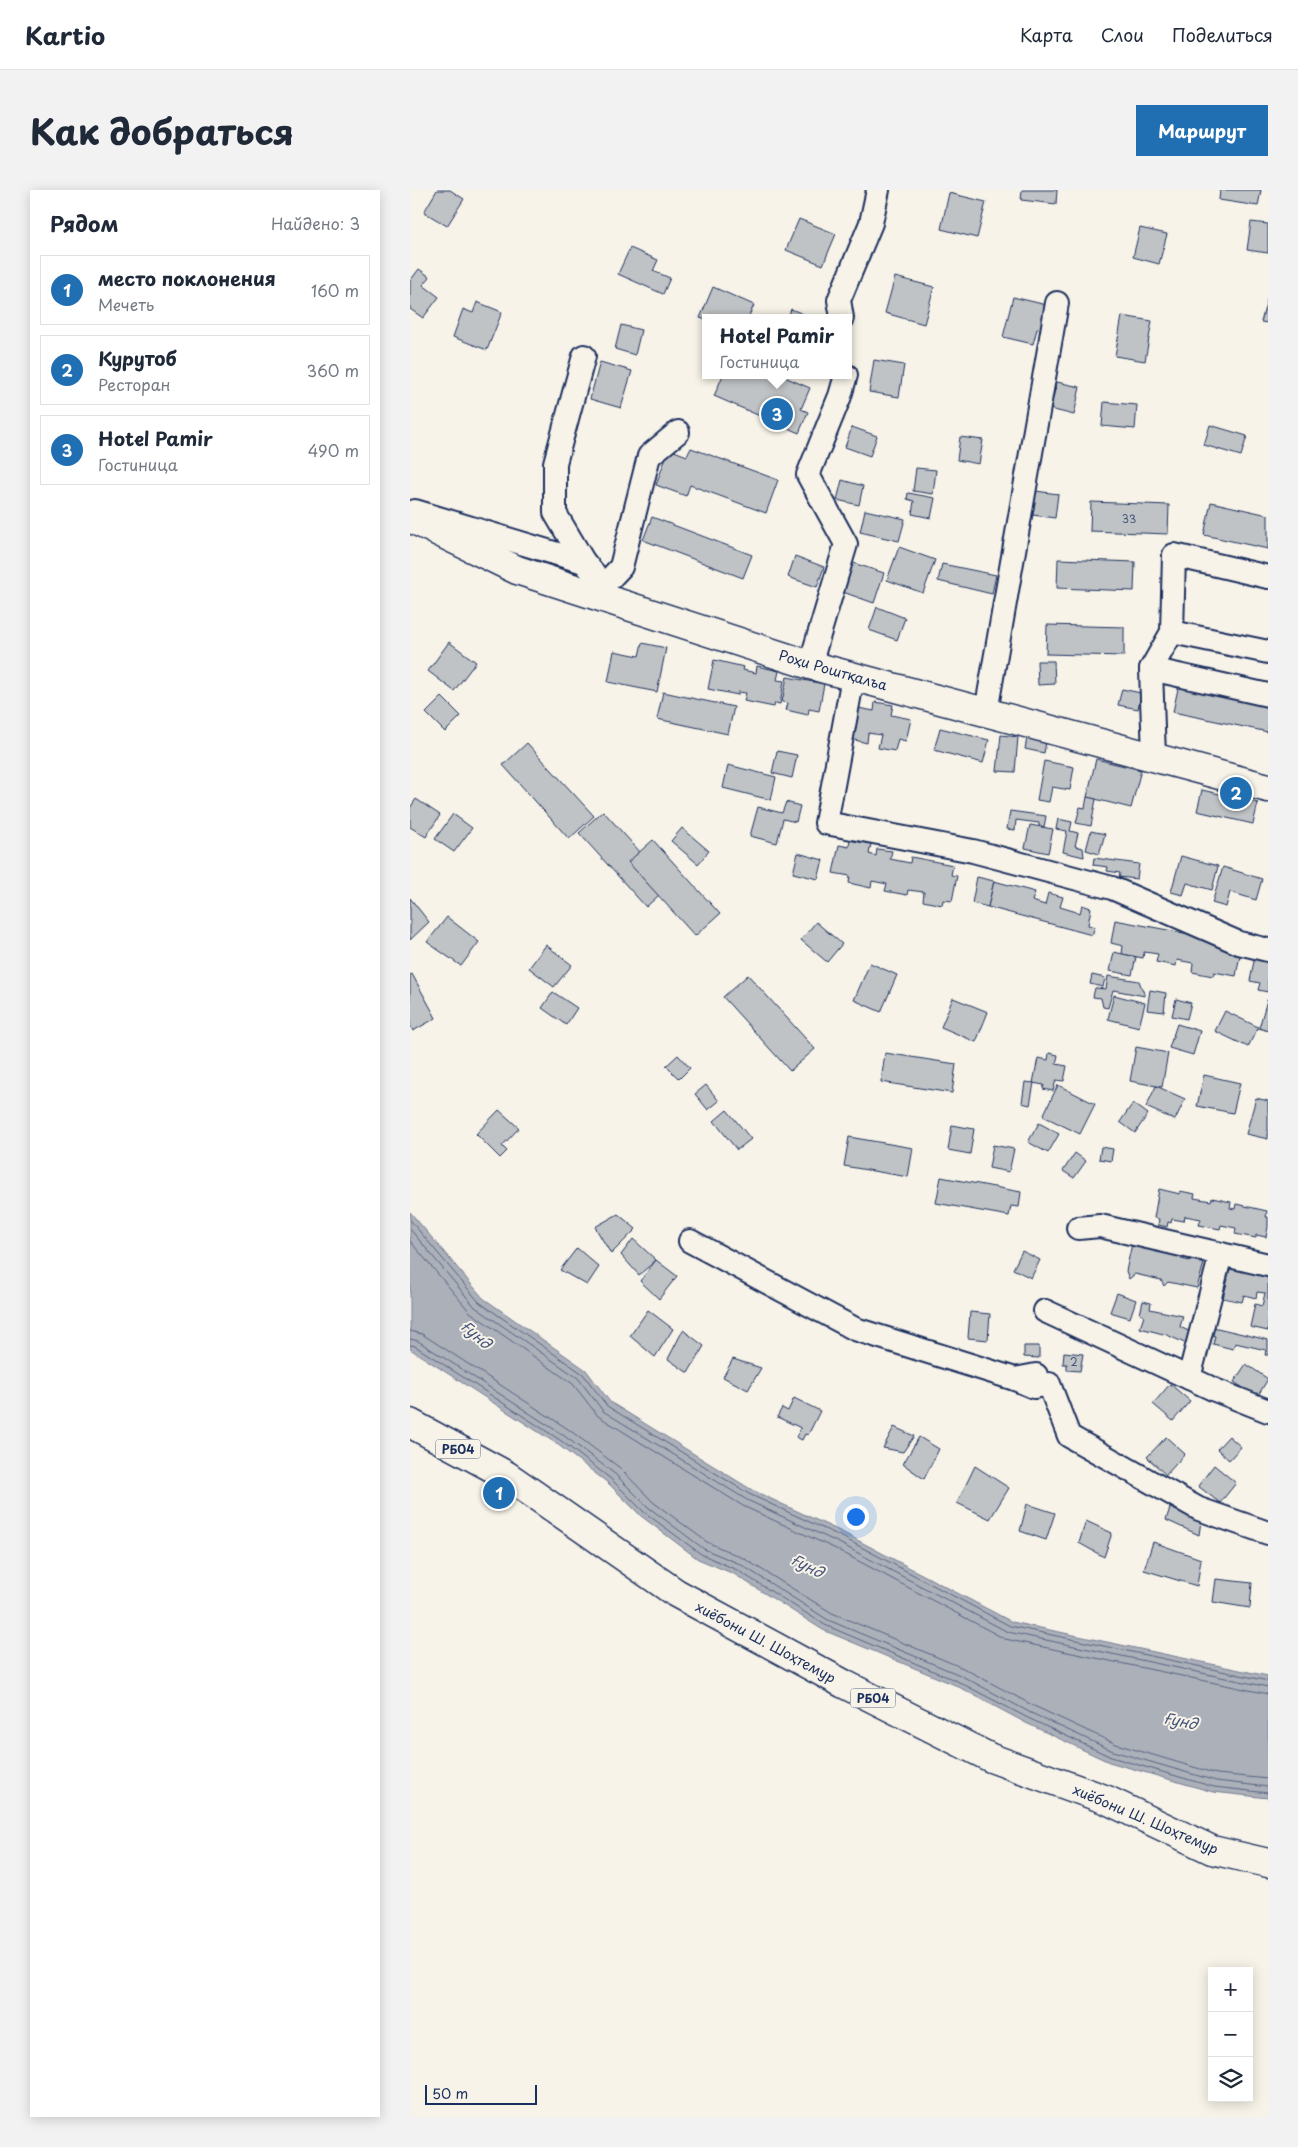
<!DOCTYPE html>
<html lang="ru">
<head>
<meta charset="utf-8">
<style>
	:root { --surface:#fff; --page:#f2f2f3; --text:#1f2937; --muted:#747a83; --line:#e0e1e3; --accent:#1f6fb2 }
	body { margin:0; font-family:"Playpen Sans",sans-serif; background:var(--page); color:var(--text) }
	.controls { position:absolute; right:15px; bottom:15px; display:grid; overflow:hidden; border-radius:0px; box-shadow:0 2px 12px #0003 }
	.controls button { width:45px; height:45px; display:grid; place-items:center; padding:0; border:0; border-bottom:1px solid var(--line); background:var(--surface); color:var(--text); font:25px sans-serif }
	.scale { position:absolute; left:15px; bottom:12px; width:112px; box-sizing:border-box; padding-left:5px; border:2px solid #1b2f5e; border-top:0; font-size:14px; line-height:18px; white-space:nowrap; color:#1b2f5e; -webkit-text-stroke:4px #f7f3e8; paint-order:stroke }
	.you { position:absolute; left:445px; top:1326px; width:18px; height:18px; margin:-12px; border:4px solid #fff; border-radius:50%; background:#1a73e8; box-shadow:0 0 0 8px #1a73e833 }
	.badge { display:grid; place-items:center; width:32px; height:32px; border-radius:50%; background:var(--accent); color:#fff; font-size:16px; font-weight:700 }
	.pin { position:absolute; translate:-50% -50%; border:2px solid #fff; box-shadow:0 1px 5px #0006 }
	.popup { position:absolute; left:292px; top:124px; width:150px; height:65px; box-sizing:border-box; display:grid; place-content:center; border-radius:0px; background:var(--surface); filter:drop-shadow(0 1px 4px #0005); font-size:16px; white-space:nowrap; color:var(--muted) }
	.popup b { font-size:19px; color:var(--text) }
	.popup::after { content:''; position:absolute; left:50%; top:100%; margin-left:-10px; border:10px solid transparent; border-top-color:var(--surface) }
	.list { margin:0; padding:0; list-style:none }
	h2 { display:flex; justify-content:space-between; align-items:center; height:65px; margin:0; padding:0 20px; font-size:21px }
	h2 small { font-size:16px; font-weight:400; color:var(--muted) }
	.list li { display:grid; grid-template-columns:32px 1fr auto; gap:15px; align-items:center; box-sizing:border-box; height:70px; margin:0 10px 10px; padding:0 10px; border:1px solid var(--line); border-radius:0px }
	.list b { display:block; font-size:19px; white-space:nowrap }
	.list p { margin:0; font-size:16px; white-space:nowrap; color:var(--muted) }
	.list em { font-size:16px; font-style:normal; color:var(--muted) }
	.icon { flex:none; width:28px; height:28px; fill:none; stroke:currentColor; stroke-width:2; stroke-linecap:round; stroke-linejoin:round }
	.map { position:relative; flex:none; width:858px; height:1927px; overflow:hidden; border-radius:0px }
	header { display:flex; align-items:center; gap:30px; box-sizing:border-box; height:70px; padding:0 25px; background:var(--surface); border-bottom:1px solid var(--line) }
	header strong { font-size:24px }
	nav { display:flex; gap:28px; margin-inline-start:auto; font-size:18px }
	.intro { display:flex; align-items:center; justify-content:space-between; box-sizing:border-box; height:120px; padding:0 30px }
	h1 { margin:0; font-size:35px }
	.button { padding:12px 22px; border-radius:0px; background:var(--accent); color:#fff; font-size:18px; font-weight:700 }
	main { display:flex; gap:30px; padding:0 30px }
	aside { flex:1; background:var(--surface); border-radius:0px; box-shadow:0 2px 12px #0003 }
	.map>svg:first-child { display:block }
	.water { fill:#acb0b9; stroke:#727c95 }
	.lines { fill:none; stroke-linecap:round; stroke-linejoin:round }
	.shore { stroke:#556382; stroke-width:1 }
	.building { fill:#c0c3c5; stroke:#1b2f5e }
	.minor-casing { stroke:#1b2f5e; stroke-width:26 }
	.major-casing { stroke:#1b2f5e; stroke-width:31 }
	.minor { stroke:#f7f3e8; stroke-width:22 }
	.major { stroke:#f7f3e8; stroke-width:28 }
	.labels { text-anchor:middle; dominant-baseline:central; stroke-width:4; stroke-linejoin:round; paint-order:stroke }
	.number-label { font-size:11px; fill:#445478 }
	.shield { fill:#f7f3e8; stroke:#5d6a87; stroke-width:1 }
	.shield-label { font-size:12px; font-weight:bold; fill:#1b2f5e }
	.street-label { font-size:14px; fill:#1b2f5e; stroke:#f7f3e8 }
	.water-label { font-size:15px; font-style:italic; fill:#465679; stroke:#f7f3e8 }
</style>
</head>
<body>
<header>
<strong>Kartio</strong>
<nav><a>Карта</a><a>Слои</a><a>Поделиться</a></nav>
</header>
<div class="intro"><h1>Как добраться</h1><a class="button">Маршрут</a></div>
<main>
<aside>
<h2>Рядом<small>Найдено: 3</small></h2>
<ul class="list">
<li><span class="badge">1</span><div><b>место поклонения</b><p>Мечеть</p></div><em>160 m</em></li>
<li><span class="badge">2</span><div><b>Курутоб</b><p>Ресторан</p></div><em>360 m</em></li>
<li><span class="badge">3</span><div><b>Hotel Pamir</b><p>Гостиница</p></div><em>490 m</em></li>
</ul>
</aside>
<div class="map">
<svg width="858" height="1927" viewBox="0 0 858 1927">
	<rect width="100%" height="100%" fill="#f7f3e8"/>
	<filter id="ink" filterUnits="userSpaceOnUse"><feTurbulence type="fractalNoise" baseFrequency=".02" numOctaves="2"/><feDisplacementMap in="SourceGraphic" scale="10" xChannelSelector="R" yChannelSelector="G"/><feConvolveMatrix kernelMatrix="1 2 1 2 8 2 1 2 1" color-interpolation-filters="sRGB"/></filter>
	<g filter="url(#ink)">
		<path class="water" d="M0,1022L73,1108L176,1180L200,1212L342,1300L434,1343L602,1432L858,1486V1608L803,1602L699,1572L616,1533L545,1495L413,1440L324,1384L288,1369L231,1326L198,1293L147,1254L0,1159Z"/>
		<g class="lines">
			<g class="shore">
				<path d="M0,1030L69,1112L173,1184L197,1216L339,1304L432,1347L600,1436L858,1491"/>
				<path d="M0,1039L65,1117L168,1188L193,1221L337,1310L429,1353L598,1442L858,1497"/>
				<path d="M0,1051L60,1122L163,1194L188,1226L333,1316L426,1359L595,1449L858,1504"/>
				<path d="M0,1141L12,1144L158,1239L210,1278L243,1312L297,1352L333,1368L422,1423L553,1478L624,1516L706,1554L807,1584L858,1589"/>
				<path d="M0,1149L8,1151L153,1245L205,1284L238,1317L294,1359L330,1374L418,1430L550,1485L621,1523L703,1561L806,1591L858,1597"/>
				<path d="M0,1155L5,1156L150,1250L201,1289L234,1322L291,1364L327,1380L415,1435L547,1491L618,1528L701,1567L804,1597L858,1603"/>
			</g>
		</g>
		<g class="building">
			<path d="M27,0H40L54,9L37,36L14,22Z"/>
			<path d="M612,0H647L646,14L611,10Z"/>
			<path d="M810,0H851L848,16L809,10Z"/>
			<path d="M539,3L576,12L567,48L531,39Z"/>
			<path d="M389,29L426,44L413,75L376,60Z"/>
			<path d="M841,32L858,34V63L837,60Z"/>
			<path d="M730,38L757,44L749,74L723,67Z"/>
			<path d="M220,58L248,70L243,81L260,88L253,104L208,84Z"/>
			<path d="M9,79L20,87L13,95L29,107L13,128L0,119V91Z"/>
			<path d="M485,87L524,97L514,134L475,123Z"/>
			<path d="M303,97L344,115L338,128H296V130L290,128Z"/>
			<path d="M858,106V133L851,132Z"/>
			<path d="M603,107L641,116L635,141L627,139L623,154L593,147Z"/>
			<path d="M67,112L92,122L77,160L43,147L53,119L63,123Z"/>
			<path d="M381,119L403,128H378Z"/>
			<path d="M712,126L742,131L735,171L705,166Z"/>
			<path d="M211,135L231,140L225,165L205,159Z"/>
			<path d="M464,170L494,175L489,207L459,202Z"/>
			<path d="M190,172L222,181L211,218L180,209Z"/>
			<path d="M313,185H370L400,198L391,219L398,222L389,243L304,206Z"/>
			<path d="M647,192L670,197L664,225L640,219Z"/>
			<path d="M694,212L727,215L725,239L692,236Z"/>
			<path d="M800,235L837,246L831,266L794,255Z"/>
			<path d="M442,237L467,246L460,266L435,257Z"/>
			<path d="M550,247L573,250L569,274L547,270Z"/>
			<path d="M281,258L368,290L356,323L280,295L276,306L246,295L259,259L277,266Z"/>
			<path d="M506,278L526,280L523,304L503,301Z"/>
			<path d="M432,290L453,296L449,315L427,310Z"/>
			<path d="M618,300L648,304L645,328L615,324Z"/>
			<path d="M498,303L525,308L521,328L502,324L504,311L497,309Z"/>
			<path d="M681,312L759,315L758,344L680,341Z"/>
			<path d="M801,312L858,325V359L794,345Z"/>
			<path d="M455,320L495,329L489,351L450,342Z"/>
			<path d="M242,327L342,365L333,388L233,350Z"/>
			<path d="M489,357L525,370L513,403L477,390Z"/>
			<path d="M385,366L414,377L407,397L378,387Z"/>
			<path d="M648,369L725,372L724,401L647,398Z"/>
			<path d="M437,371L474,383L464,413L427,400Z"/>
			<path d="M532,374L586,385L582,404L528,391Z"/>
			<path d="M467,417L495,428L487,450L459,440Z"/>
			<path d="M637,435L714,437V466L636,464Z"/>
			<path d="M39,452L66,472L44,501L18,481Z"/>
			<path d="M232,453L256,458L247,502L198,492L204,461L229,466Z"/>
			<path d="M304,470L334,477L333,480L346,483L347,476L369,481L367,490L374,491L370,514L365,513L364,517L334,511L336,503L328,502V505L298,499Z"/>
			<path d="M627,471H644L645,494L628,495Z"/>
			<path d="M377,487L414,494L409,521L399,519L398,525L376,520L378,513L372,512Z"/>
			<path d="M770,489L858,508V542L763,522Z"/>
			<path d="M712,499L731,503L728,519L708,515Z"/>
			<path d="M253,502L324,517L318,544L247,529Z"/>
			<path d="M32,507L51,526L35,542L16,523Z"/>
			<path d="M465,512L483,515L481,525L501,529L496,551L488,549L485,561L468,558L471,545L458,543L457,553L441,549L448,518L464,521Z"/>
			<path d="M530,538L579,550L573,573L524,560Z"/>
			<path d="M618,543L637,546L634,563L615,559Z"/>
			<path d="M591,545L608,547L605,582L587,581Z"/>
			<path d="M117,553L184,626L159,649L93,575Z"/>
			<path d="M367,561L387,565L382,588L362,583Z"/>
			<path d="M686,569L731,580L721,618L677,607Z"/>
			<path d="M634,571L664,577L660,600L642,597L639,612L627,610Z"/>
			<path d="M318,575L366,587L361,610L313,598Z"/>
			<path d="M792,600L848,613L843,634L787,621Z"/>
			<path d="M677,607L686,609L681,636L666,633L670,617L675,618Z"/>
			<path d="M6,609L30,625L16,647L0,637V618Z"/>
			<path d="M376,612L390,616L386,632L373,629L367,653L340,646L348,617L372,623Z"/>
			<path d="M193,621L260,695L236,717L169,643Z"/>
			<path d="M600,621L636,626L634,637L629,636V633L606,630L605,640L597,639Z"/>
			<path d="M43,624L62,638L44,662L25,649Z"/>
			<path d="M648,629L662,632L660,641L668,643L665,656L673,658L674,667L653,662L657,641L646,639Z"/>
			<path d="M620,635L643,639L638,663L615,658Z"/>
			<path d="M272,638L299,661L288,674L261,651Z"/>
			<path d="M681,641L695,644L689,664L676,660Z"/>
			<path d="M243,650L310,724L285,746L218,672Z"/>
			<path d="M440,650L461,654L459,664L466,666L467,659L482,661L480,669L500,673L501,667L543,675L541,685L547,686L542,711L533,710L532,715L513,711L514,702L498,700L497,705L475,701L477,694L462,691L461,698L439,693L440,686L423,683L429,655L439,657Z"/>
			<path d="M388,663L413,670L408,689L383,683Z"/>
			<path d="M771,666L808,676L802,700L777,693L773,705L761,702Z"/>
			<path d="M684,668L729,674L727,689L709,687L710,683L697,681L698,677L683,675Z"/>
			<path d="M813,677L852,689L846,710L820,702L816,717L802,713Z"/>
			<path d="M567,687L584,691L578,717L562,713Z"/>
			<path d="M584,691L625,702L622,711L635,715L638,703L653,707L650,717L670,723L672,715L681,718L678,735L685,737L682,745L578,717Z"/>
			<path d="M0,708L19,732L0,750Z"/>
			<path d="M37,727L69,752L51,776L17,752Z"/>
			<path d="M705,730L832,754L826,786L804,782L803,786L782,782L783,773L767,770L766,776L746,772L748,764L734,762L733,768L712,764L713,756L701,753Z"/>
			<path d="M406,732L432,754L417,772L391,750Z"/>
			<path d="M136,755L162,775L144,797L119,778Z"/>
			<path d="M846,761L858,764V802L848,800L850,793L840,791Z"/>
			<path d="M704,762L726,767L722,785L700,781Z"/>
			<path d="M460,773L487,785L471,822L444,810Z"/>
			<path d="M2,784L26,828L3,841L0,835V785Z"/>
			<path d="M338,785L405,859L380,881L313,807Z"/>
			<path d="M682,785L695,788L693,797L680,794Z"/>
			<path d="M698,786L729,791L735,806L703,800L698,818L693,817L691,808L683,807L685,798L696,799Z"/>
			<path d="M740,800L756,803L754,822L737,820Z"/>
			<path d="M143,802L167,818L156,835L132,818Z"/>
			<path d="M704,805L735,813L729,837L698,829Z"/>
			<path d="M543,808L578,822L566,852L531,837Z"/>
			<path d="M766,809L781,813L777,829L762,826Z"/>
			<path d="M857,810H858V841L849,838Z"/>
			<path d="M815,821L848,837L838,857L805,841Z"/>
			<path d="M767,834L790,841L783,865L759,858Z"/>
			<path d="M726,857L758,863L752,897L720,891Z"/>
			<path d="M475,863L546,874L542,903L471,892Z"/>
			<path d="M639,863L648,865L646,874L657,876L654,891L646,890L643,901L633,899L634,895L623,893L628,868L638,870Z"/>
			<path d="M268,865L280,878L269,889L256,876Z"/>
			<path d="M794,885L830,893L823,923L787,916Z"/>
			<path d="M615,892L624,893L620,915L612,913Z"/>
			<path d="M296,895L309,911L298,920L285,904Z"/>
			<path d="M648,895L685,914L670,944L633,926Z"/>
			<path d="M746,896L775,909L765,930L736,917Z"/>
			<path d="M846,908L858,911V949L836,944Z"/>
			<path d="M723,913L738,924L725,943L710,932Z"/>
			<path d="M89,920L109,938L92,956L97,961L90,968L66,944Z"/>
			<path d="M317,920L341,949L327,960L304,931Z"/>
			<path d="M629,933L649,944L638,963L618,952Z"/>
			<path d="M542,935L564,939L560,964L538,960Z"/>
			<path d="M439,947L503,958L498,987L434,976Z"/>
			<path d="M583,955L604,959L599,982L579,978Z"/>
			<path d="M691,957L703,959L701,971L689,969Z"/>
			<path d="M665,963L676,971L664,988L653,981Z"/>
			<path d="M531,987L611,1002L609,1017L601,1016L599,1026L526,1013Z"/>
			<path d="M749,999L770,1004V1001L785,1004L784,1008L801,1011L802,1008L821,1012L820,1018L825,1019L826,1014L857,1021L856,1027H858V1037L856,1047L846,1045V1048L825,1044L826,1038L811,1035L810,1039L789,1035L791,1029L775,1026L774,1031L762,1029L761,1033L758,1032L757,1037L748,1035L749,1029L744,1028Z"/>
			<path d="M208,1024L226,1039L201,1064L185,1037Z"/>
			<path d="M223,1049L246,1070L229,1085L211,1065Z"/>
			<path d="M723,1049L738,1052L737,1059L743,1060L744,1057L772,1064L771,1069L780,1071L781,1067L791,1069L790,1073H794L787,1098L758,1092L754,1096L751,1090L725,1084L719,1089L716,1081Z"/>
			<path d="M167,1058L189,1077L177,1095L150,1080Z"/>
			<path d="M612,1061L630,1070L621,1088L603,1079Z"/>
			<path d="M246,1070L267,1086L249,1109L230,1091Z"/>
			<path d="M818,1074L858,1086V1141L840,1137L845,1114L852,1116L855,1103L847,1102L846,1108L834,1105L832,1112L813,1108L818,1089L815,1088Z"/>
			<path d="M707,1103L726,1110L720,1128L700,1122Z"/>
			<path d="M733,1111L741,1113L740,1119L773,1126L770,1137L785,1144L779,1155L757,1145L730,1138L734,1126L730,1124Z"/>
			<path d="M238,1120L263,1139L245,1167L220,1146Z"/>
			<path d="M560,1122L580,1124L578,1150L558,1148Z"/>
			<path d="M803,1137L858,1150V1165H855L856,1160L825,1153L823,1159L803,1154L805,1146L801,1145Z"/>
			<path d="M273,1140L294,1156L278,1183L258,1169Z"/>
			<path d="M614,1156H629V1168L614,1167Z"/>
			<path d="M654,1162L673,1164L670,1181L657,1180V1174H653Z"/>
			<path d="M323,1169L351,1178L338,1200L313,1187Z"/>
			<path d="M836,1174L858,1189L847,1207L824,1192Z"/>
			<path d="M760,1194L780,1211L763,1231L743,1214Z"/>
			<path d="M384,1208L410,1221L398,1245L395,1244L392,1250L386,1247L391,1238L367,1227L372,1218L378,1221Z"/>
			<path d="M484,1237L504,1246L493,1262L473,1258Z"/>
			<path d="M819,1246L831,1257L819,1270L807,1259Z"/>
			<path d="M509,1247L529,1259L514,1289L493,1274Z"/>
			<path d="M756,1247L775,1264L756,1285L737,1267Z"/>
			<path d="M804,1275L826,1293L810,1313L788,1296Z"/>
			<path d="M565,1276L599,1298L580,1329L547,1313Z"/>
			<path d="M617,1314L645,1323L636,1350L610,1341Z"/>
			<path d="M760,1318L791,1331L789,1345L756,1330Z"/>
			<path d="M676,1331L702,1343L694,1367L669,1353Z"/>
			<path d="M743,1352L791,1369L787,1396L734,1380Z"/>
			<path d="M806,1389L842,1393L840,1418L803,1412Z"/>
		</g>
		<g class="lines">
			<defs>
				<g id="minor">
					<path d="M432,128L429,110L461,33L468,0"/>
					<path d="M174,166L145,273V323L174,372L194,395V409"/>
					<path d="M5,321L174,372"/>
					<path d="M194,395L211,377L239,266L268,242"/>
					<path d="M762,442L858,462"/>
					<path d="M400,475L436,354L398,285L430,206L436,185"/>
					<path d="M741,479L858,505"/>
					<path d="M443,487L416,633L563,661L702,698L829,753L858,760"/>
					<path d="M576,522L647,113"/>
					<path d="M744,567L741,479L762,442L764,365L858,387"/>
					<path d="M668,1038L690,1036L858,1075"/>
					<path d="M280,1051L445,1139L605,1189"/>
					<path d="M635,1121L805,1200L858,1221"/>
					<path d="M626,1185L605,1189L624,1197L639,1194L659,1246L789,1319L858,1343"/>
					<path d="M779,1188L811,1064"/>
				</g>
				<g id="major">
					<path d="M0,328L107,380L400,475L858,598"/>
					<path d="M0,1233L96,1285L266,1403L434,1494L581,1568L697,1610L802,1660L858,1673"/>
				</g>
			</defs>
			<use href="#minor" class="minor-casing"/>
			<use href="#major" class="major-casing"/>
			<use href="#minor" class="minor"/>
			<use href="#major" class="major"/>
		</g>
	</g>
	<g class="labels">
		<g class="number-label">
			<text x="719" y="328">33</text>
			<text x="664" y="1171">2</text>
		</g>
		<g class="shield">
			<rect x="25.5" y="1249.5" width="45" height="19" rx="4"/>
			<rect x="440.5" y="1498.5" width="45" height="19" rx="4"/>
		</g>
		<g class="shield-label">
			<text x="48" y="1259">РБ04</text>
			<text x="463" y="1508">РБ04</text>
		</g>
		<g class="street-label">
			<text transform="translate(423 480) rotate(16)">Роҳи Роштқалъа</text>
			<text transform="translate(356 1452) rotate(28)">хиёбони Ш. Шоҳтемур</text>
			<text transform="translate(736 1629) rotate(23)">хиёбони Ш. Шоҳтемур</text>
		</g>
		<g class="water-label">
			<text transform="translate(67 1144) rotate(41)">Ғунд</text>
			<text transform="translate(398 1375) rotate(27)">Ғунд</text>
			<text transform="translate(771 1530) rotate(12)">Ғунд</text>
		</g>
	</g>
</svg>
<div class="controls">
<button>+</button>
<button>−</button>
<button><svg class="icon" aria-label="layers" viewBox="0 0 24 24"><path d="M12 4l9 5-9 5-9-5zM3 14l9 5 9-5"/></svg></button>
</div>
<div class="scale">50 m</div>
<div class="you"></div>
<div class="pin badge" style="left:89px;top:1303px">1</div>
<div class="pin badge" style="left:826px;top:603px">2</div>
<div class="pin badge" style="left:367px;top:224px">3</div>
<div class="popup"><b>Hotel Pamir</b>Гостиница</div>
</div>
</main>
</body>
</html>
